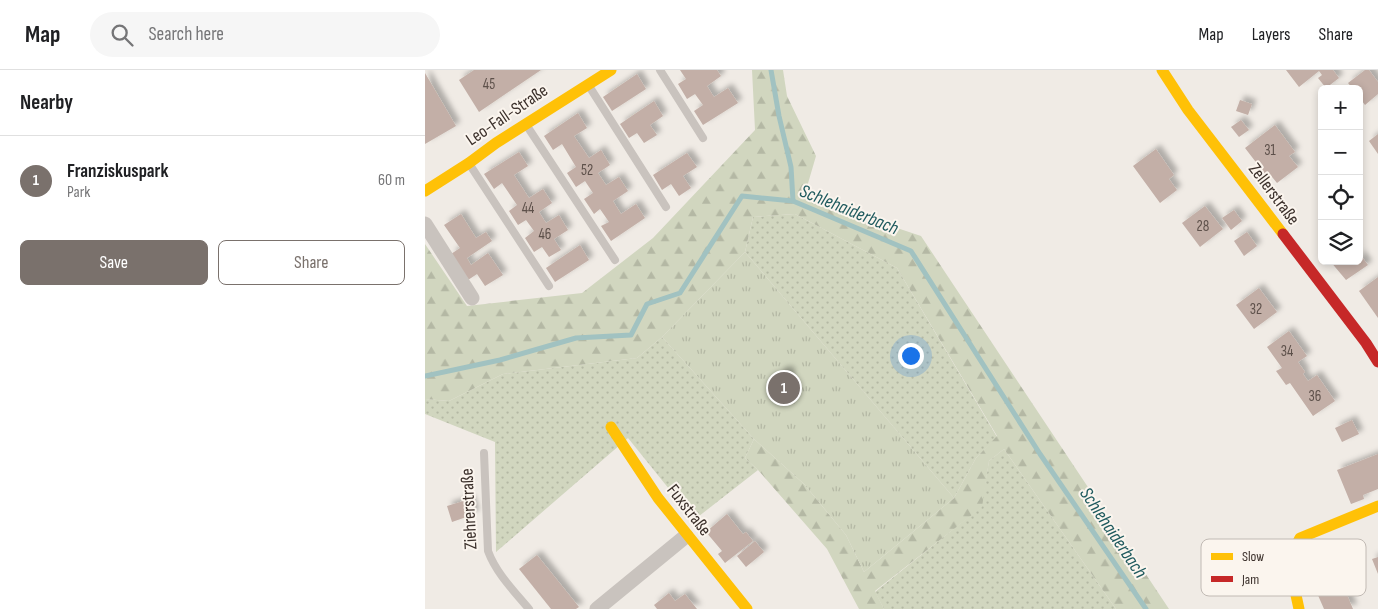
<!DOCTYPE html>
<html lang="en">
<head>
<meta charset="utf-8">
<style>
	:root { --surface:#fff; --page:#f6f6f6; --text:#202124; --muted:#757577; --line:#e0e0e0; --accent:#7a716c }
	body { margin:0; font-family:"Sofia Sans Condensed",sans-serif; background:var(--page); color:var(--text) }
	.controls { position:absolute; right:15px; top:15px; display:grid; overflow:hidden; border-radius:8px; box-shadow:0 2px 8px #0003 }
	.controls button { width:45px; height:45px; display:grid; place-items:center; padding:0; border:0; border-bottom:1px solid var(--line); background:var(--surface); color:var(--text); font:25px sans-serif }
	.you { position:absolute; left:485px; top:285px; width:18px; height:18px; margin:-12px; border:4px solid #fff; border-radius:50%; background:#1a73e8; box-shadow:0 0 0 8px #1a73e833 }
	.badge { display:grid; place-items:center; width:32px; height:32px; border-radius:50%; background:var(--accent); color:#fff; font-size:16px; font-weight:700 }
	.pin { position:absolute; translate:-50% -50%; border:2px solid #fff; box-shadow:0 1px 5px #0006 }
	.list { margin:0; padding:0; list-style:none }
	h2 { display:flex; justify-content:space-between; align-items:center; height:65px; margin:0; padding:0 20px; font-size:21px }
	h2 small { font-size:16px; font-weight:400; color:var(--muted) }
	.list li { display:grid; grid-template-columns:32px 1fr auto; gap:15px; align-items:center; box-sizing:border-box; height:90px; padding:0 20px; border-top:1px solid var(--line) }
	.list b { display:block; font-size:19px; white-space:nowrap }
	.list p { margin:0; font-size:16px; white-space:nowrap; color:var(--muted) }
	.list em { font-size:16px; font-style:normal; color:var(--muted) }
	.actions { display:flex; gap:10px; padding:15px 20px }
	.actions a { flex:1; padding:11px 0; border:1px solid var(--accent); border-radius:8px; text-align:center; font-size:18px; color:var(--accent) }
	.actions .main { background:var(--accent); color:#fff }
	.icon { flex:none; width:28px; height:28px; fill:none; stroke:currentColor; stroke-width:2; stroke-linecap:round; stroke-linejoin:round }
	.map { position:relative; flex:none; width:953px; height:539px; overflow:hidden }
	header { display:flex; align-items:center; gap:30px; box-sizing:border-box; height:70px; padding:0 25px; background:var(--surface); border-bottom:1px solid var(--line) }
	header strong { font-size:24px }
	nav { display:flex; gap:28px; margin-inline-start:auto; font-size:18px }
	.search { width:350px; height:45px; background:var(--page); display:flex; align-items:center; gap:12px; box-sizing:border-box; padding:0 18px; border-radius:28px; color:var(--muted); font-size:19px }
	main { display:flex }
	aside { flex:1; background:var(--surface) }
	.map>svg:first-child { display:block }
	.grass { fill:url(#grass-dots) }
	.forest { fill:url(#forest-firs) }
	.park { fill:url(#park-tufts) }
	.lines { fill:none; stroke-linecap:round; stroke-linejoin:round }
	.stream { stroke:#a1c2c1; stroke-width:5 }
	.building { fill:#c3afa7; filter:url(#shadow) }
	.lane { stroke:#c9c3be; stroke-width:8 }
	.street { stroke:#c9c3be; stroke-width:15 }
	.slow { stroke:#ffc107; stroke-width:11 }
	.jam { stroke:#c62828; stroke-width:11 }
	.labels { text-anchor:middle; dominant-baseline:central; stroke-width:4; stroke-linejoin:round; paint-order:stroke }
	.number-label { font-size:15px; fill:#5d504a }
	.street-label { font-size:18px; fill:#3b302b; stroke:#fbf5ee }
	.water-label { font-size:19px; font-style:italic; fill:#1f5a5e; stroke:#fbf5ee }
	.key { fill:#fbf5ee; stroke:#c1bab4; stroke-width:1 }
	.key-label { font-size:14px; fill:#3b302b }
</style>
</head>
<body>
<header>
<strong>Map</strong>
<div class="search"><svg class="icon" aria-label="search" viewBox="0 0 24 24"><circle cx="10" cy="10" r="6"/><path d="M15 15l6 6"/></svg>Search here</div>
<nav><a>Map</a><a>Layers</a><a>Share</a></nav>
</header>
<main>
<aside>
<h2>Nearby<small></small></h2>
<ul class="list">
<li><span class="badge">1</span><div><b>Franziskuspark</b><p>Park</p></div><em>60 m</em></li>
</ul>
<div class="actions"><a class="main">Save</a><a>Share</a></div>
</aside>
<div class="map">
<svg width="953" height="539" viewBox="0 0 953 539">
	<defs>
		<pattern id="grass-dots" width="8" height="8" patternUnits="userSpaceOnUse" patternTransform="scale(1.25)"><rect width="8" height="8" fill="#d1d6bf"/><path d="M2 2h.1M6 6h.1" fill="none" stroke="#b4b8a4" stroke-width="1.8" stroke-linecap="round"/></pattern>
		<pattern id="forest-firs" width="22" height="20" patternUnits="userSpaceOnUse" patternTransform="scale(1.25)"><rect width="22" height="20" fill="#d1d6bf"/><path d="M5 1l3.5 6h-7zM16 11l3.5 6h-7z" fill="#b4b8a4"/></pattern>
		<pattern id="park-tufts" width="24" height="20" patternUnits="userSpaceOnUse" patternTransform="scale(1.25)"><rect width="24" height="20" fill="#d1d6bf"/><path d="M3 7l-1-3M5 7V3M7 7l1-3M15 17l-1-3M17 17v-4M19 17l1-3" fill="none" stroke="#b4b8a4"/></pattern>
		<filter id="shadow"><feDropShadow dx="4.5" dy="-4.5" stdDeviation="2.5" flood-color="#0004"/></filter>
	</defs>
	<rect width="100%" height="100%" fill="#f0ebe5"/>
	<g class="grass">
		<path d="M370,144L472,198L572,367L551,388L529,428L320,182L328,147Z"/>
		<path d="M237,267L329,369L320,388L333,400L269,450L203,368L71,482L70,372L0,344V329L24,331L78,304L212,288Z"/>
		<path d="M579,379L691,539H459L450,522L556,437L564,391Z"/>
	</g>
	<path class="forest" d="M327,0H358L362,26L391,86L379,127L496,166L744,539H691L579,379L564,391L557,437L450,521L459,539H434L402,479L333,400L320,388L329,369L379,414L421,465L439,502L529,428L551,388L572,366L472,198L370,144L328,147L320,182L237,267L212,288L78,304L24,331L0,329V174L42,236L157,223L228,168L330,60Z"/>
	<path class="park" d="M320,182L529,428L439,502L421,465L379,414L329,369L237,267Z"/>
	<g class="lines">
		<g class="stream">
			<path d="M346,0L354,46L366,97L368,131"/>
			<path d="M0,306L75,290L151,268L206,265L222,234L255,223L317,126L368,131L486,181L615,384L721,539"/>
		</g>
	</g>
	<g class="building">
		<path d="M49,0H116L54,42L34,10Z"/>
		<path d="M255,0H292L296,6L282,16L289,27L303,18L313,33L278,55L269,41L278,35L270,24L262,29L253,14L261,9Z"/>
		<path d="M861,0H908L914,8L901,18L893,8L897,5L894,1L874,17Z"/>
		<path d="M940,0H944L953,12V24L940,35L934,27V19H928L923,13Z"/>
		<path d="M0,3L31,56L0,74Z"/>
		<path d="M212,4L221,19L187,41L178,27Z"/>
		<path d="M815,30L827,34L823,45L811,41Z"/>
		<path d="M229,31L238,46L225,55L232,65L219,73L212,63L204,68L195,54Z"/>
		<path d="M153,43L162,58L149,66L164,88L176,80L185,95L173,103L181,115L194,107L203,121L188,131L196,144L211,134L220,148L186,171L176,156L184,152L175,139L169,144L159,129L168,123L160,111L151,117L142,103L151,97L137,74L128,80L119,66Z"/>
		<path d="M816,50L824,60L814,67L806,57Z"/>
		<path d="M850,55L870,82L864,86L873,97L852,113L843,102L840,104L820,78Z"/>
		<path d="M953,64V84L944,71Z"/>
		<path d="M731,79L749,105L744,109L752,120L735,133L708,96Z"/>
		<path d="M94,82L103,96L89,105L104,128L118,119L127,133L114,142L121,153L134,145L143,160L129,169L136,180L124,187L117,177L109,182L100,168L109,161L101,150L93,155L84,141L92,135L77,113L69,119L59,104Z"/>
		<path d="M262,83L272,97L258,106L266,118L254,126L246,114L237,120L228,105Z"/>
		<path d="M780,136L798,159L775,177L757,153Z"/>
		<path d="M809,140L817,151L806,160L797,148Z"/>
		<path d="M36,144L51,168L61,162L67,171L42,188L46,195L63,183L78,205L60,216L52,204L43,210L26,184L35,178L19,155Z"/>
		<path d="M822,162L832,176L819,186L809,171Z"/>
		<path d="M155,175L164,190L130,212L121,198Z"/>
		<path d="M934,183L943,195L921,210L905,191H934Z"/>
		<path d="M953,207V248L934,221Z"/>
		<path d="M834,218L852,242L829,259L811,235Z"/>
		<path d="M864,261L882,286L873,292L880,302L878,304L883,311L892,305L910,331L888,346L865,313L861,315L851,301L857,298L842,277Z"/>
		<path d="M359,300L365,301L366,307L362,312L355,310L354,303Z"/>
		<path d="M927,350L934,364L917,372L910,358Z"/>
		<path d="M953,384V419L938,425L939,429L926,434L912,400Z"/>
		<path d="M45,429L50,444L27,452L22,436Z"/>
		<path d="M302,444L318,464L321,462L328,471L300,493L293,484L297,481L281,462Z"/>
		<path d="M330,471L339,482L321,497L312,486Z"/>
		<path d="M112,485L154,537L151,539H126L94,499Z"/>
		<path d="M953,487V504L947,489Z"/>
		<path d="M917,513L928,539H899L892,523Z"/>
		<path d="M244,523L250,531L260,524L272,539H232L229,535Z"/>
	</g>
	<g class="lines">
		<g class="lane">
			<path d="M235,0L278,68"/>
			<path d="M164,16L241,137"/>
			<path d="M102,56L190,190"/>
			<path d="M45,95L124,216"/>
			<path d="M59,383L63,481C71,503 89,521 104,539"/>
		</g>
		<g class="street">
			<path d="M0,154L47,228"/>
			<path d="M172,539L261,466"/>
		</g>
		<g class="slow">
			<path d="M737,0L763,40L858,164"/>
			<path d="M0,121L44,93L71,73L186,0"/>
			<path d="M186,357L233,428L322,539"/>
			<path d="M874,539L866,502V486L875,468L953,436"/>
		</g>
		<path class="jam" d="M858,164L941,273L953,292"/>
	</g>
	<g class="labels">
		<g class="number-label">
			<text x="64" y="14">45</text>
			<text x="845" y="80">31</text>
			<text x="162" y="100">52</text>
			<text x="103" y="138">44</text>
			<text x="778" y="156">28</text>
			<text x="120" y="164">46</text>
			<text x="831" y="239">32</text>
			<text x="862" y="281">34</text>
			<text x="890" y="326">36</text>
		</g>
		<g class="street-label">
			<text transform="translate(82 45) rotate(-34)">Leo-Fall-Straße</text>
			<text transform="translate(849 124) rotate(53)">Zellerstraße</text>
			<text transform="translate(44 439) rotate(-93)">Ziehrerstraße</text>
			<text transform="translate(264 440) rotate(52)">Fuxstraße</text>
		</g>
		<g class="water-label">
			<text transform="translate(424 140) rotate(22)">Schlehaiderbach</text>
			<text transform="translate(688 463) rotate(56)">Schlehaiderbach</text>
		</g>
	</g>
	<rect x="776" y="469" width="165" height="57" rx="8" class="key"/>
	<rect x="786" y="483" width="22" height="7" fill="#ffc107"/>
	<rect x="786" y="506" width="22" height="6" fill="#c62828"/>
	<g class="key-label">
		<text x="817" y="491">Slow</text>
		<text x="817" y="514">Jam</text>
	</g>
</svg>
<div class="controls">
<button>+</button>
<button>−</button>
<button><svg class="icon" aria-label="locate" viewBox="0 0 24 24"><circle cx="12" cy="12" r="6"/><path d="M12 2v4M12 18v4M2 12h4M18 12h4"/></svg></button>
<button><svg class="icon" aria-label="layers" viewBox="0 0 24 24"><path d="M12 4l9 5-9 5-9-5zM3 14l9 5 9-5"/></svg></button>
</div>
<div class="you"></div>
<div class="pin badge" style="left:359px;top:318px">1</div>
</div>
</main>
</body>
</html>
